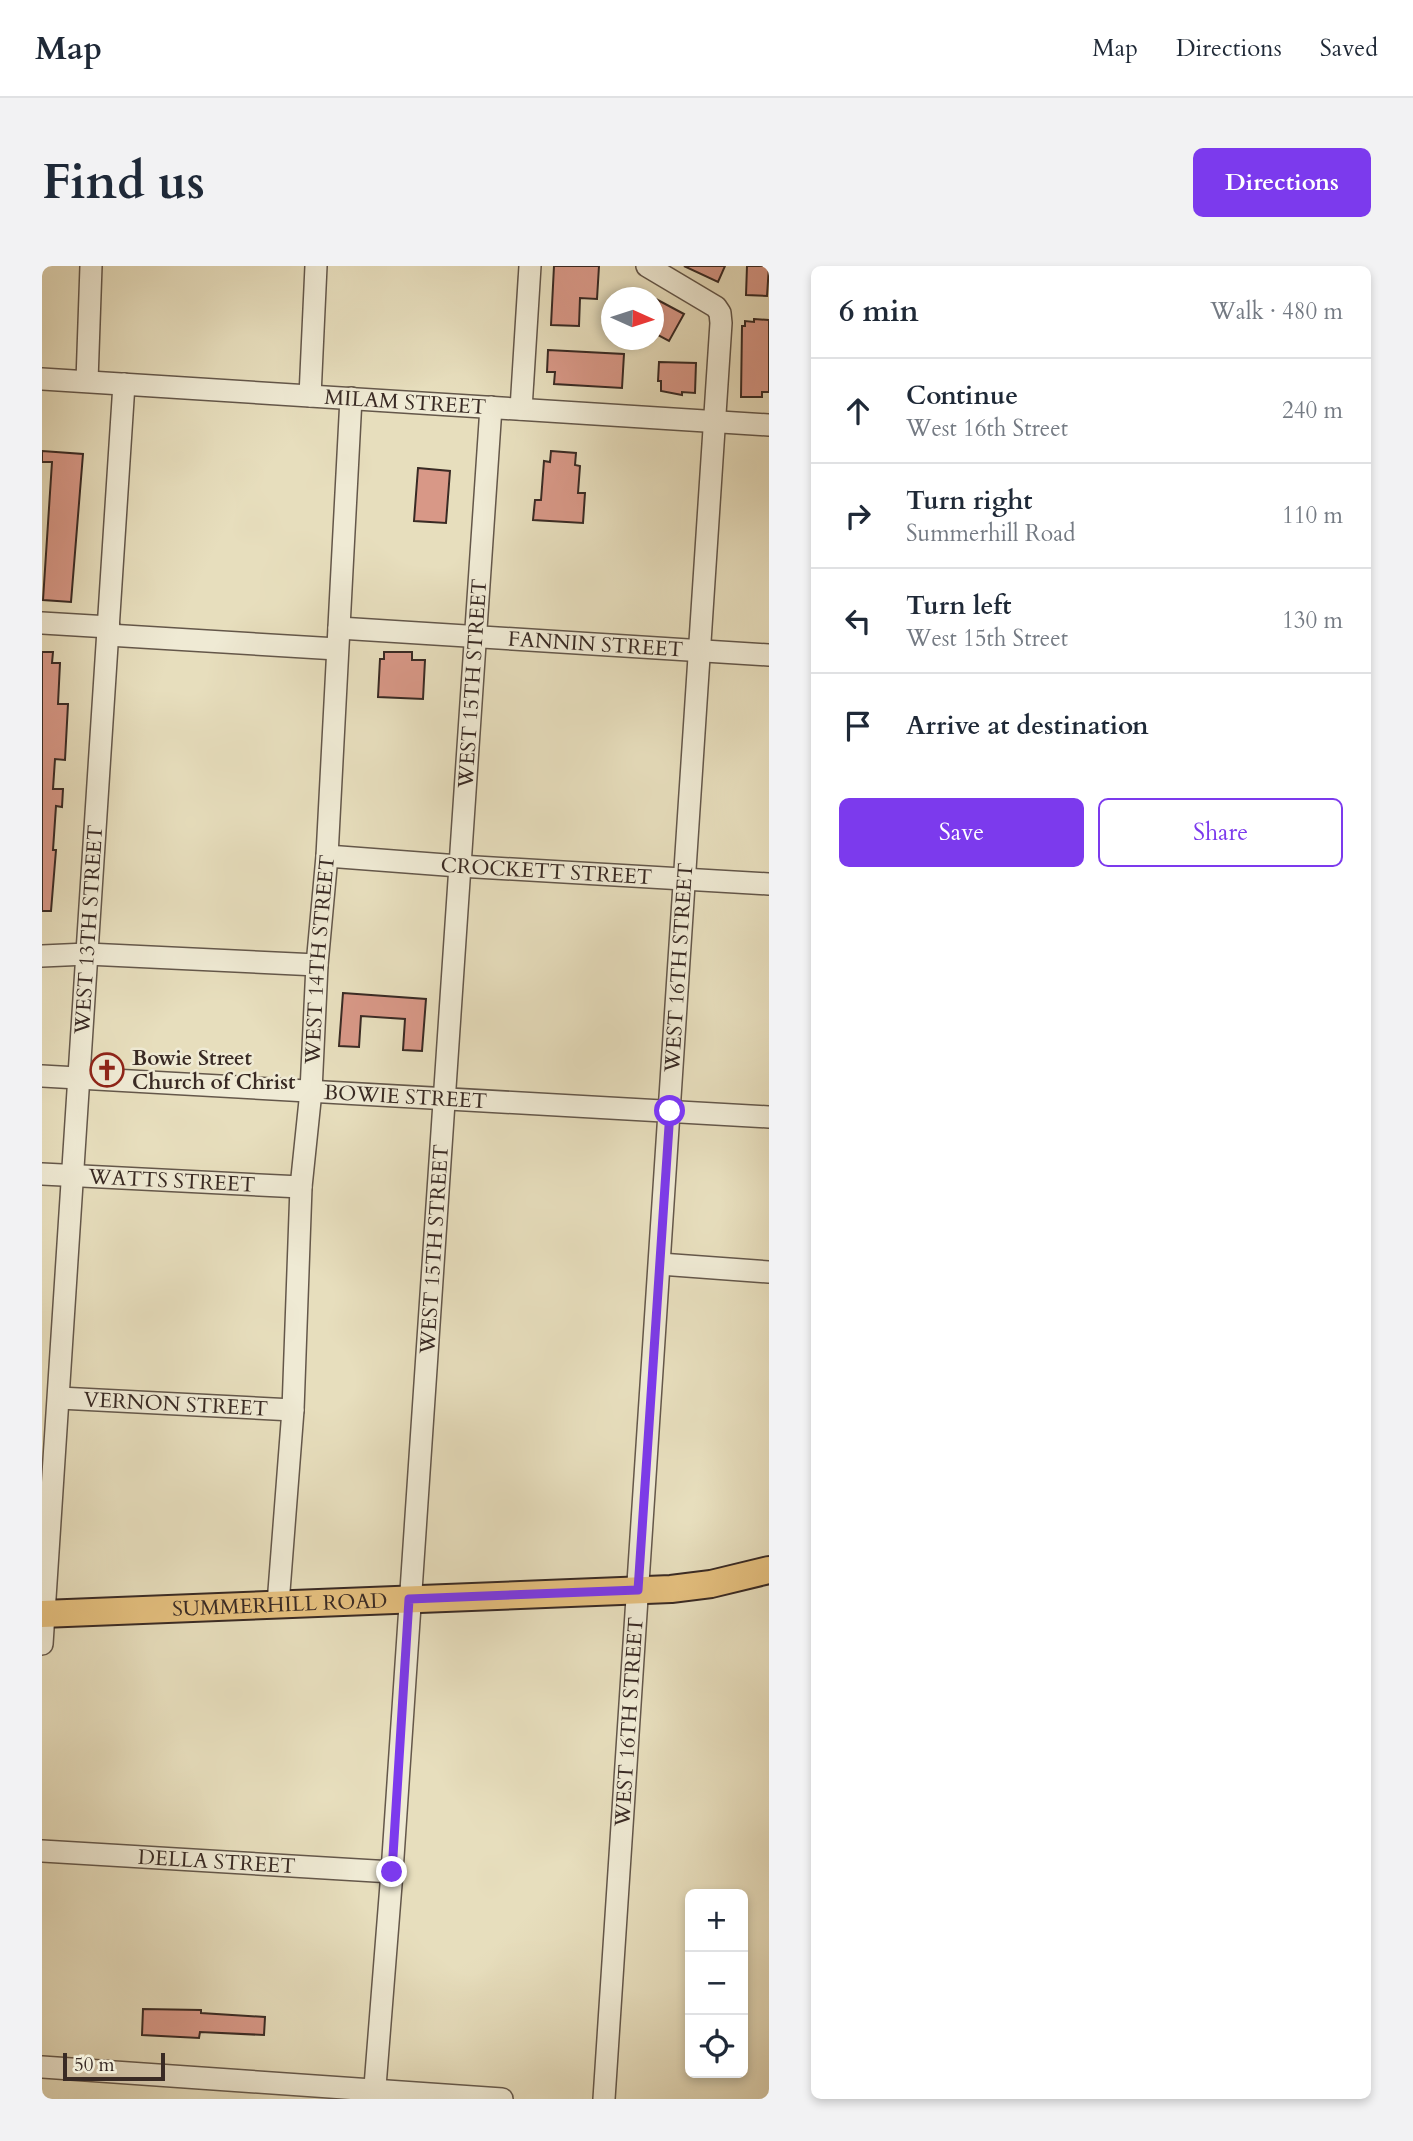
<!DOCTYPE html>
<html lang="en">
<head>
<meta charset="utf-8">
<style>
	:root { --surface:#fff; --page:#f2f2f3; --text:#1f2937; --muted:#747a83; --line:#e0e1e3; --accent:#7c3aed }
	body { margin:0; font-family:Cardo,serif; background:var(--page); color:var(--text) }
	.controls { position:absolute; right:21px; bottom:21px; display:grid; overflow:hidden; border-radius:10px; box-shadow:0 4px 10px #0003 }
	.controls button { width:63px; height:63px; display:grid; place-items:center; padding:0; border:0; border-bottom:2px solid var(--line); background:var(--surface); color:var(--text); font:35px sans-serif }
	.compass { position:absolute; left:559px; top:21px; width:63px; height:63px; border-radius:50%; background:var(--surface); box-shadow:0 4px 10px #0003; rotate:93deg }
	.scale { position:absolute; left:21px; bottom:18px; width:102px; box-sizing:border-box; padding-left:7px; border:4px solid #392a24; border-top:0; font-size:19px; line-height:24px; white-space:nowrap; color:#392a24; -webkit-text-stroke:5px #efead4; paint-order:stroke }
	.stop { position:absolute; width:21px; height:21px; margin:-16px; border:5px solid #7c3aed; border-radius:50%; background:#fff }
	.stop.end { background:#7c3aed; border-color:#fff; box-shadow:0 2px 7px #0008 }
	.list { margin:0; padding:0; list-style:none }
	h2 { display:flex; justify-content:space-between; align-items:center; height:91px; margin:0; padding:0 28px; font-size:30px }
	h2 small { font-size:23px; font-weight:400; color:var(--muted) }
	.list li { display:grid; grid-template-columns:46px 1fr auto; gap:21px; align-items:center; box-sizing:border-box; height:105px; padding:0 28px; border-top:2px solid var(--line) }
	.list b { display:block; font-size:26px; white-space:nowrap }
	.list p { margin:0; font-size:23px; white-space:nowrap; color:var(--muted) }
	.list em { font-size:23px; font-style:normal; color:var(--muted) }
	.actions { display:flex; gap:14px; padding:21px 28px }
	.actions a { flex:1; padding:16px 0; border:2px solid var(--accent); border-radius:10px; text-align:center; font-size:24px; color:var(--accent) }
	.actions .main { background:var(--accent); color:#fff }
	.icon { flex:none; width:38px; height:38px; fill:none; stroke:currentColor; stroke-width:2; stroke-linecap:round; stroke-linejoin:round }
	.map { position:relative; flex:none; width:727px; height:1833px; overflow:hidden; border-radius:10px }
	header { display:flex; align-items:center; gap:42px; box-sizing:border-box; height:98px; padding:0 35px; background:var(--surface); border-bottom:2px solid var(--line) }
	header strong { font-size:33px }
	nav { display:flex; gap:38px; margin-inline-start:auto; font-size:24px }
	.intro { display:flex; align-items:center; justify-content:space-between; box-sizing:border-box; height:168px; padding:0 42px }
	h1 { margin:0; font-size:49px }
	.button { padding:18px 32px; border-radius:10px; background:var(--accent); color:#fff; font-size:24px; font-weight:700 }
	main { display:flex; gap:42px; padding:0 42px }
	aside { flex:1; background:var(--surface); border-radius:10px; box-shadow:0 4px 10px #0003 }
	.map>svg:first-child { display:block }
	.building { fill:#d89887; stroke:#392a24; stroke-width:2 }
	.lines { fill:none; stroke-linecap:round; stroke-linejoin:round }
	.minor-casing { stroke:#64574a; stroke-width:24 }
	.major-casing { stroke:#392a24; stroke-width:30 }
	.minor { stroke:#efead4; stroke-width:21 }
	.major { stroke:#e4bf7e; stroke-width:26 }
	.route { stroke:#7c3aed; stroke-width:9 }
	.labels { text-anchor:middle; dominant-baseline:central; stroke-width:5; stroke-linejoin:round; paint-order:stroke }
	.street-label { font-size:21px; fill:#392a24; stroke:#efead4 }
	.poi-label { font-size:21px; font-weight:bold; fill:#392a24; stroke:#efead4; text-anchor:start }
</style>
</head>
<body>
<header>
<strong>Map</strong>
<nav><a>Map</a><a>Directions</a><a>Saved</a></nav>
</header>
<div class="intro"><h1>Find us</h1><a class="button">Directions</a></div>
<main>
<div class="map">
<svg width="727" height="1833" viewBox="0 0 727 1833">
	<rect width="100%" height="100%" fill="#e7debd"/>
	<filter id="stains"><feTurbulence type="fractalNoise" baseFrequency=".00286" numOctaves="4"/><feColorMatrix values="0 0 0 0 .2 0 0 0 0 .09 0 0 0 0 .02 0 0 0 .5 -.17"/></filter>
	<radialGradient id="worn" r=".72"><stop offset=".6" stop-color="#630" stop-opacity="0"/><stop offset="1" stop-color="#630" stop-opacity=".3"/></radialGradient>
	<g class="building">
		<path d="M512,0H557L555,33L538,32L537,60L509,59Z"/>
		<path d="M642,0H683L676,16Z"/>
		<path d="M705,0H727L725,30L704,29Z"/>
		<path d="M612,32L642,48L627,75L612,67Z"/>
		<path d="M712,53L727,54V126H720V131H699L700,60H703V55L712,56Z"/>
		<path d="M506,84L582,88L580,122L512,118L513,106H505Z"/>
		<path d="M617,96L654,97L653,127L640,126V129L619,125V115H616Z"/>
		<path d="M0,185L41,188L29,336L1,334L10,196H0Z"/>
		<path d="M509,185L534,187L533,199L538,200L536,227H543L541,257L491,254L493,234H499L502,195L508,196Z"/>
		<path d="M376,202L408,205L404,257L372,255Z"/>
		<path d="M0,386H11L10,397H18L16,438H26L23,494L13,493L11,523H21L20,541L14,540L11,584H14L9,645H0Z"/>
		<path d="M342,386H370V394H383L381,433L336,431L338,393H342Z"/>
		<path d="M301,727L384,733L380,785L361,784L363,753L319,750L317,781L297,780Z"/>
		<path d="M101,1743L159,1744V1747L223,1751L222,1769L158,1766L157,1772L100,1769Z"/>
	</g>
	<g class="lines">
		<defs>
			<g id="minor">
				<path id="s1" d="M0,113L727,159"/>
				<path d="M45,115L49,0"/>
				<path d="M268,130L274,0"/>
				<path d="M479,143L488,0"/>
				<path d="M0,357L67,361"/>
				<path id="s2" d="M297,362L727,389"/>
				<path d="M66,369L295,383"/>
				<path id="s3" d="M285,590L417,600L727,618"/>
				<path d="M0,690L45,688L275,699"/>
				<path id="s4" d="M0,810L727,851"/>
				<path id="s5" d="M0,908L259,921"/>
				<path d="M618,998L727,1006"/>
				<path id="s6" d="M17,1132L251,1144"/>
				<path id="s7" d="M236,1338L251,1144L259,921L269,825L275,699L285,590L309,132"/>
				<path id="s8" d="M0,1378L82,118"/>
				<path id="s9" d="M0,1585L350,1606"/>
				<path d="M0,1801L460,1833"/>
				<path id="s10" d="M332,1833L350,1606L449,141"/>
				<path id="s11" d="M562,1833L679,57L678,47L674,41L605,0"/>
			</g>
			<g id="major">
				<path id="s12" d="M0,1348L629,1323L669,1318L727,1304"/>
			</g>
		</defs>
		<use href="#minor" class="minor-casing"/>
		<use href="#major" class="major-casing"/>
		<use href="#minor" class="minor"/>
		<use href="#major" class="major"/>
	</g>
	<g class="lines">
		<path class="route" d="M350,1606L367,1333L596,1324L628,845"/>
	</g>
	<defs>
		<symbol id="church-ring" viewBox="-11 -11 22 22"><circle r="9.5" fill="#efead4" stroke="#8f2418" stroke-width="1.5"/><path d="M-1.2-6h2.4v3.5h3.3v2.4h-3.3V6h-2.4V-.1h-3.3v-2.4h3.3Z" fill="#8f2418"/></symbol>
	</defs>
	<g fill-rule="evenodd">
		<use href="#church-ring" x="46" y="785" width="38" height="38"/>
	</g>
	<g class="labels">
		<g class="street-label">
			<text stroke="none"><textPath href="#s1" startOffset="364">MILAM STREET</textPath></text>
			<text stroke="none"><textPath href="#s2" startOffset="257">FANNIN STREET</textPath></text>
			<text stroke="none"><textPath href="#s10" startOffset="1419">WEST 15TH STREET</textPath></text>
			<text stroke="none"><textPath href="#s3" startOffset="220">CROCKETT STREET</textPath></text>
			<text stroke="none"><textPath href="#s8" startOffset="716">WEST 13TH STREET</textPath></text>
			<text stroke="none"><textPath href="#s7" startOffset="646">WEST 14TH STREET</textPath></text>
			<text stroke="none"><textPath href="#s11" startOffset="1134">WEST 16TH STREET</textPath></text>
			<text stroke="none"><textPath href="#s4" startOffset="364">BOWIE STREET</textPath></text>
			<text stroke="none"><textPath href="#s5" startOffset="130">WATTS STREET</textPath></text>
			<text stroke="none"><textPath href="#s10" startOffset="852">WEST 15TH STREET</textPath></text>
			<text stroke="none"><textPath href="#s6" startOffset="117">VERNON STREET</textPath></text>
			<text stroke="none"><textPath href="#s12" startOffset="238">SUMMERHILL ROAD</textPath></text>
			<text stroke="none"><textPath href="#s11" startOffset="378">WEST 16TH STREET</textPath></text>
			<text stroke="none"><textPath href="#s9" startOffset="175">DELLA STREET</textPath></text>
		</g>
		<g class="poi-label">
			<text x="90" y="792">Bowie Street<tspan x="90" dy="24">Church of Christ</tspan></text>
		</g>
	</g>
	<rect width="100%" height="100%" filter="url(#stains)"/>
	<rect width="100%" height="100%" fill="url(#worn)"/>
</svg>
<div class="controls">
<button>+</button>
<button>−</button>
<button><svg class="icon" aria-label="locate" viewBox="0 0 24 24"><circle cx="12" cy="12" r="6"/><path d="M12 2v4M12 18v4M2 12h4M18 12h4"/></svg></button>
</div>
<svg class="compass" viewBox="-18 -18 36 36"><path d="M0-13l5 13h-10z" fill="#e53935"/><path d="M0 13l5-13h-10z" fill="#747a83"/></svg>
<div class="scale">50 m</div>
<div class="stop" style="left:628px;top:845px"></div>
<div class="stop end" style="left:350px;top:1606px"></div>
</div>
<aside>
<h2>6 min<small>Walk · 480 m</small></h2>
<ul class="list">
<li><svg class="icon" aria-label="ahead" viewBox="0 0 24 24"><path d="M12 20V5M6 11l6-6 6 6"/></svg><div><b>Continue</b><p>West 16th Street</p></div><em>240 m</em></li>
<li><svg class="icon" aria-label="right" viewBox="0 0 24 24"><path d="M7 20v-9h11M14 6l5 5-5 5"/></svg><div><b>Turn right</b><p>Summerhill Road</p></div><em>110 m</em></li>
<li><svg class="icon" aria-label="left" viewBox="0 0 24 24"><path d="M17 20v-9H6M10 6l-5 5 5 5"/></svg><div><b>Turn left</b><p>West 15th Street</p></div><em>130 m</em></li>
<li><svg class="icon" aria-label="arrive" viewBox="0 0 24 24"><path d="M6 21V4h12l-3 4 3 4H6"/></svg><div><b>Arrive at destination</b></div></li>
</ul>
<div class="actions"><a class="main">Save</a><a>Share</a></div>
</aside>
</main>
</body>
</html>
